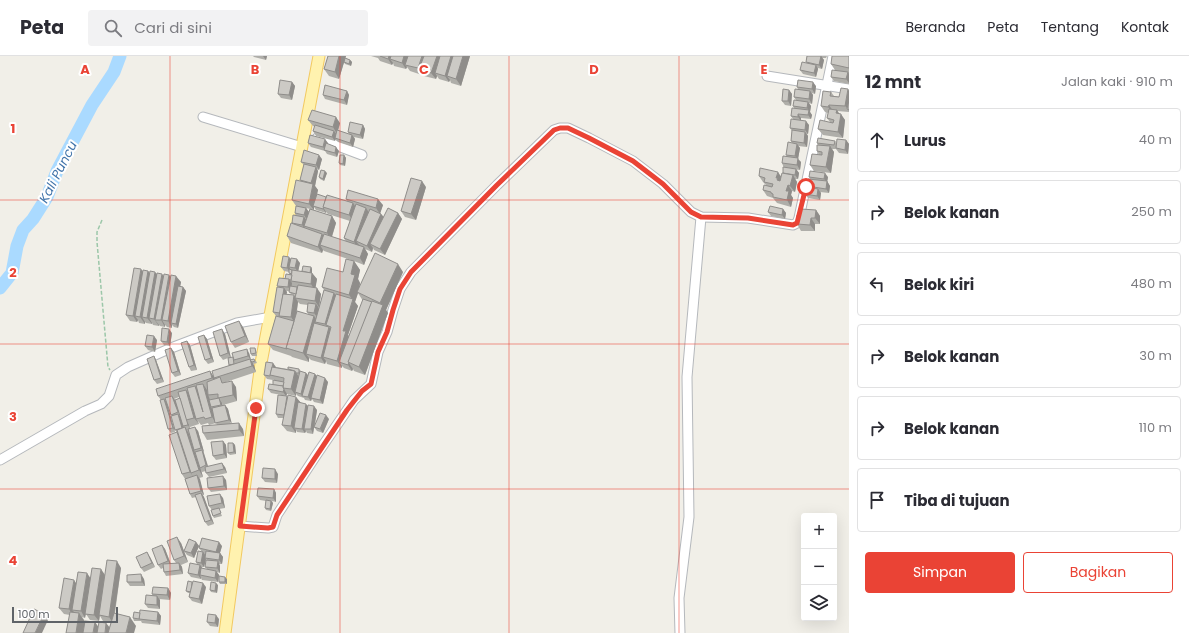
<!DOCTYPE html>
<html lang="id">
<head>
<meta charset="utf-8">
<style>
	:root { --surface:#fff; --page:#f2f2f3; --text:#2b2b33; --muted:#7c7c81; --line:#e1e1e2; --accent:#ea4335 }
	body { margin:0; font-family:Poppins,sans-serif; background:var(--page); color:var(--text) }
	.controls { position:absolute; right:12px; bottom:12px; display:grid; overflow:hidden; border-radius:4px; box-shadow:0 4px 16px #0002 }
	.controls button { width:36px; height:36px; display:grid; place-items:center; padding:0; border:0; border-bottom:1px solid var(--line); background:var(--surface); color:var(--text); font:20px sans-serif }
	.scale { position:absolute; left:12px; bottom:10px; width:106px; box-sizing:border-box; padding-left:4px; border:2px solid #5f6368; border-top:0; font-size:11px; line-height:14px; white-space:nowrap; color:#5f6368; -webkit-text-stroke:3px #fff; paint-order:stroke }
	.stop { position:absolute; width:12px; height:12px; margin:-9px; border:3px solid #ea4335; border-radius:50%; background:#fff }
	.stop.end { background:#ea4335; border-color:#fff; box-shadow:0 1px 4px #0008 }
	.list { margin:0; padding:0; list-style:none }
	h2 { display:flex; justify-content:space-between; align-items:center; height:52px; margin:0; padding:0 16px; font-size:17px }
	h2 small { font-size:13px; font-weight:400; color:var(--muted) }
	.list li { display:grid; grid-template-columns:26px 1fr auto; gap:12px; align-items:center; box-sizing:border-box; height:64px; margin:0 8px 8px; padding:0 8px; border:1px solid var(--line); border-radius:4px }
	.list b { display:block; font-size:15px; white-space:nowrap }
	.list em { font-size:13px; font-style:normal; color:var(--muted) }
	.actions { display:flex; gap:8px; padding:12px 16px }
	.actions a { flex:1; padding:9px 0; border:1px solid var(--accent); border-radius:4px; text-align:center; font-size:14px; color:var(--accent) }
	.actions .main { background:var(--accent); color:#fff }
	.icon { flex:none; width:22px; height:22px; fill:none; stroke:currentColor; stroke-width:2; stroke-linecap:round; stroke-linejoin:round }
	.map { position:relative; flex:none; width:849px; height:577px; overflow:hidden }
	header { display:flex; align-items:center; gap:24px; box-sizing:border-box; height:56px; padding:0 20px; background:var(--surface); border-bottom:1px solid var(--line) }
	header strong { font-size:19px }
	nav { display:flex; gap:22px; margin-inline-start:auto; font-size:14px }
	.search { width:280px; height:36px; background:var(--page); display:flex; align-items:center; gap:10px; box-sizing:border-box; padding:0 14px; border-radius:4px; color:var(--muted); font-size:15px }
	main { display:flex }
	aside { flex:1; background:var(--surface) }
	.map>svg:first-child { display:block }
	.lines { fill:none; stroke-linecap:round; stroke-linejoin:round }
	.river { stroke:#aadaff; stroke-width:13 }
	.minor-casing { stroke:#b5b8bc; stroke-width:11 }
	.major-casing { stroke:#f2c960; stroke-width:13 }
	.path { stroke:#9cc7a9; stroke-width:1.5; stroke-dasharray:4 2; stroke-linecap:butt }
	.minor { stroke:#fff; stroke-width:9 }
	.major { stroke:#fff2af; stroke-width:11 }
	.wall { fill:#afaea9; fill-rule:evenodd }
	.shaded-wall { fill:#8f8d8a }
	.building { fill:#cccac5; stroke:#8f8d8a }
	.route { stroke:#ea4335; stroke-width:5 }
	.grid { fill:none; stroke:#ea4335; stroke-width:1; stroke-opacity:0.55 }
	.labels { text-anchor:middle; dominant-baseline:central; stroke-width:4; stroke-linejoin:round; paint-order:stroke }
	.water-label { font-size:13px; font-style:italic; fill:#4174aa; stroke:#fff }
	.grid-label { font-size:13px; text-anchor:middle; font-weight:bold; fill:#ea4335; stroke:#fff; stroke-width:4; stroke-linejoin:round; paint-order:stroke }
</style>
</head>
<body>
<header>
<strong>Peta</strong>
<div class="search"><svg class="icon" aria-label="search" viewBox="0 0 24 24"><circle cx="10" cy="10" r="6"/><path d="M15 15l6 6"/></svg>Cari di sini</div>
<nav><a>Beranda</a><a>Peta</a><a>Tentang</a><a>Kontak</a></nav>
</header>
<main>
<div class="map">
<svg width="849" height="577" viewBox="0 0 849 577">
	<rect width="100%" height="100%" fill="#f1efe8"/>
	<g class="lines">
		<path class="river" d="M0,232L12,217L17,190L23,174L33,163L47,141L57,115L92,49L114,16L120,0"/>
		<defs>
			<g id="minor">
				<path d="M767,20L849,33"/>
				<path d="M203,61L302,91"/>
				<path d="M317,82L362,99"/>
				<path d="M0,404L85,355L101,348L109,340L116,319L128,311L171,292L237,267L271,261"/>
				<path d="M240,470L268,472L273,471L277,459L317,398L354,344L371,328L378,296L387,276L393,254L400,233L411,216L497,129L554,74L560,72H568L589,82L633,105L663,128L691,156L701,161L748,162L793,169L797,167L799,162L833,0"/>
				<path d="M680,577L679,542L689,461L687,321L701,161"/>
			</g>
			<path id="major" d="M225,577L261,307L319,0"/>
		</defs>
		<use href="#minor" class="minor-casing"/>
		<use href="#major" class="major-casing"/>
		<path class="path" d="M102,164L97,176V186L108,311L110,314"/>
		<use href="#minor" class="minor"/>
		<use href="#major" class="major"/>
	</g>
	<g class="wall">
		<path d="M253,0H267L266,4L254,1Z"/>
		<path d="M328,0H346L345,2L350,4L352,6L351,10L345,8L344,6L339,23L329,20L324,13Z"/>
		<path d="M371,0H470L461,30L451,27L450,24L449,26L439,23L437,20L436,23L424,20L422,18V19L410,15L407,11L406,13L394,10L393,7L392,9L380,5L378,2Z"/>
		<path d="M807,0H827L826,2H822L824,4L822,13L818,12V13L816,21L803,18L800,14L807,7L806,6Z"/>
		<path d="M849,0V28L834,25L831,21L835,14L831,8Z"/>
		<path d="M292,26L295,30L292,44L281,42L278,38Z"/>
		<path d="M816,30L815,38L812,37L813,39L812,48L809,47L811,50L810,56L812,59L811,63L801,62V64L809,69L808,78H807L808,80L807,91L798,90L800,92L798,103L801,106L800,114L784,112L782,107L787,100L786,99L792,87L791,85L792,75L790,72L793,63L791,60L794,52L793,50L796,44L794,41L798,33L797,31Z"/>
		<path d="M848,33L849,35V56L837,55L845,64L843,82L823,79L818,73L830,66L827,62L828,57L825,56L821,50L831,36L834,40L839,41Z"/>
		<path d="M789,34L792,38L791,50L785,49L782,45Z"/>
		<path d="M347,35L349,39L347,49L325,43L323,39Z"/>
		<path d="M308,64L340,67L338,75L349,78L348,76L363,69L365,73L363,83L354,81L355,83L353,91L338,86L335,83V85L316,80L313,75L315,71L313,70Z"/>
		<path d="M846,84L849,88L848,98L839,97L836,93H832L834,96L831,117L814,115L810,109L819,99L817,95L818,89L817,87L835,85L836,87Z"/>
		<path d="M308,87H328V88L339,95L337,101L327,98L325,95L311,91Z"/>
		<path d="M344,99L346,102L345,110L340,109L339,107Z"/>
		<path d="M322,103L319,114L317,113L318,115L315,130L318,134L316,141H326L347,145L346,143L383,149L380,157L384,161L398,157L402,163L385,199L374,194L373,192L372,196L365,193L368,198L364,209L354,205L360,214L358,223L360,227V230L403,216L386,254L388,257L365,319L354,315L353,313L352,315L344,312L342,310V312L327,308L326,305L325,308L311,304L309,302V306L292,301L291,300L273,294L268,288L276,260L273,256L279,231L277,230L290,218L289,217V216L284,215L281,211L291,204L300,207L298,215H302L311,211L312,213V217L317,223L315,232L321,238L319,251H318V255L324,234L322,231L343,216L354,205L324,195L323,194L322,197L291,187L287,180L293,168L292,167L296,160L295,157L296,150L292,144L301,125L300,124L304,109L301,106ZM314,151L316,154L326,157V156L328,158L350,165L344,182L346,186L332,181L336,167L332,160L310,153L314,154ZM306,152L310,153L309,156ZM286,235H289V236L291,238L296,239V241L294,239L286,238L287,236ZM358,237L363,245L349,280L348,279L358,250L355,246ZM298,246L300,248L308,249L307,256L309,259L297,255Z"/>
		<path d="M796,113L799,117L798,123H795L797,126L795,136L792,135L791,139L793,142L791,151L777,147L773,142L767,140L763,134L767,130L763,126L759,120L781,121Z"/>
		<path d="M327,117L324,125L320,123L319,121Z"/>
		<path d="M809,121H828L827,125L830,130L829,137L820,136L821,137L820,144L808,142L805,138L808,132L807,130L810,123Z"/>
		<path d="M426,131L416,164L405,161L401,155Z"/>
		<path d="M783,153L786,157L785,163L771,160L768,156Z"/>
		<path d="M816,154L820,160V168H815V175H801L797,168L800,160Z"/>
		<path d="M142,215H148L150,217L171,221L181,226L180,231H183L186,235L178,272L174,271L172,269V272L167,271L165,269V271L160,270L159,269V270L153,269L152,267V268L146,267L145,266V268L139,267L138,264L137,266L130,265L126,259Z"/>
		<path d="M243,271L249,286L235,292L231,286Z"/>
		<path d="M172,277L170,290L164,289L161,285Z"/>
		<path d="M225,278L231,302L249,297L251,304L256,305L257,307L253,308L256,316L226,326L236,331L237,345L223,349L222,347L223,350L225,349L228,353L231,368L243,373L244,380L207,384L203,377L217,369L216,367L209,369L208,367L201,369L198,365L199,368L190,371L189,369L190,372L198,375L204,396V397L208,410L225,411L227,417L209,421L206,417V415L202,416L201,414L203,421L199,422L204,439H203L214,468L208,470L205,466L196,441L192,442L190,438L185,423L182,418L179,380L178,378L175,374L172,360L166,345V346L175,376L171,377L168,373L161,344L158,340L214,320L229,309L228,302L223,304L220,300ZM179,341L180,343L175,344L174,343Z"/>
		<path d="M204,279L207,283L214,306L208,308L205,304Z"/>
		<path d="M157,284L155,296L148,294L145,290Z"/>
		<path d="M187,285L190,289L197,314L191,315L189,311Z"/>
		<path d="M171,292L174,296L181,319L175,321L172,317Z"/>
		<path d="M255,292L256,294L257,300H252L251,298Z"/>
		<path d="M154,300L156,304L164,326L157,328L154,324Z"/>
		<path d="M276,311L288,313H299L301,316L306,317L308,319L315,318L317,321L328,326L323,348L314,346L312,343L311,345L305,344L304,342L298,340L296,338V340L287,338L286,340L271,337L268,333L273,329L274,324L273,323V324L267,323L264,319Z"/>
		<path d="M287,341H296L301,347L317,354L315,369L329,363L323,377L317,375L314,371L313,378L307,377L306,375L305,377L297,376L296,374V377L287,375L282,369L284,362H278L276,358Z"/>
		<path d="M223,385L226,389L227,402L216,404L213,400Z"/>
		<path d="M233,387L235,389L236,398L230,399L228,397Z"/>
		<path d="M278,418L277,427L265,426L262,422Z"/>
		<path d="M226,424L227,434L211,436L208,432Z"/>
		<path d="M274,433L276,437V446L272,445L273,447L271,455L266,454L265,452L266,445L260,444L257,440Z"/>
		<path d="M223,442L225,452L219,453L222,460L214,462L213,460L212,454L209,450Z"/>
		<path d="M196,486L199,490L194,502L187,499L184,495Z"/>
		<path d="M181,487L188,506L181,509L182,511L183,518L166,520L164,516L163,512L161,513L158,509L162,489L165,493L171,508L176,507L174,504Z"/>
		<path d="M222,490L220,497L223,501L222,508H219L220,510V517L217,516L219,519L218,526L202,524L201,522V523L191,521L188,517L197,508L196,506L202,496L199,492ZM206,503L207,504L205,511L207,513H203L201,511H204Z"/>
		<path d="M150,501L155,511L144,516L141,512Z"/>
		<path d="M121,512L115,557L136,570L66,577L70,559L64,558L59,552L76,527L90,522L105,519ZM86,558L90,564L99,565L100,560L103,565L111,566L109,572L98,571L95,566L85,565L82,561L85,562Z"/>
		<path d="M144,523L145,530H130L127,526Z"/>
		<path d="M227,523V528H220L219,526Z"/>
		<path d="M218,529L217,537L211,536L210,534Z"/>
		<path d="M206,531L202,548L192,545L189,541L190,537H188L186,535Z"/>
		<path d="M168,532L171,537L170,544L159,543L160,544V553L148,552L145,548L153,540L152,538Z"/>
		<path d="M158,556L161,560L160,569L142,567L141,565H134L133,562L140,557Z"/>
		<path d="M219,563L218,571L210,570L207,566Z"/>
	</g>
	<g class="shaded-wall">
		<path d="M263,0H267L266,4Z"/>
		<path d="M339,0H346L339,23L335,16Z"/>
		<path d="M389,0H395L390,3L393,7L392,9L388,3Z"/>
		<path d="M404,0H411L405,9L407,11L406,13L402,7Z"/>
		<path d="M422,0H428L419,13L422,18V19L418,12Z"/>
		<path d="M437,0H443L435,17L437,20L436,23L431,17Z"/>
		<path d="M451,0H457L447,20L450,24L449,26L445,20Z"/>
		<path d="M463,0H470L461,30L456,23Z"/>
		<path d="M821,0L824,4L822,13L819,9Z"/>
		<path d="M350,4L352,6L351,10L349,8Z"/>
		<path d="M816,9L818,13L816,21L814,17Z"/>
		<path d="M848,16L849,18V27L846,23Z"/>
		<path d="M292,26L295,30L292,44L289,39Z"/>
		<path d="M813,26L816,30L815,38L812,33Z"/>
		<path d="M848,33L849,35V54L845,50Z"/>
		<path d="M789,34L792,38L791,50L788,45Z"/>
		<path d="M347,35L349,39L347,49L344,44Z"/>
		<path d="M810,35L813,39L812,48L809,43Z"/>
		<path d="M808,46L811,50L810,56L812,59L811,63L808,59L809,55L807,52Z"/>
		<path d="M829,49L833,55V58L828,51Z"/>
		<path d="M837,54L840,59L841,58L845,64L843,82L838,76L836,57Z"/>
		<path d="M798,58L801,62V65L798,61Z"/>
		<path d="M336,61L340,67L337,78L333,71Z"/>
		<path d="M806,65L809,69L808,78L805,74Z"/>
		<path d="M363,69L365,73L363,83L360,79Z"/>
		<path d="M334,75L337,79L335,85L332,81Z"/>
		<path d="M805,76L808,80L807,91L804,87Z"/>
		<path d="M352,79L355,83L353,91L350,87Z"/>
		<path d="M325,83L328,87L326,94H325L323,91Z"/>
		<path d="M846,84L849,88L848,98L845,94Z"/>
		<path d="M797,88L800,92L798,103L801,106L800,114L797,109V103L795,100Z"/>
		<path d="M830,90L834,96L831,117L826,111Z"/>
		<path d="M336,91L339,95L337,101L335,97Z"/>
		<path d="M319,99L322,103L319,114L316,109Z"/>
		<path d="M344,99L346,102L345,110L343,108Z"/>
		<path d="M316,111L318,115L315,130L318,134L314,151L313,150L314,151V154L309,148L313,129L311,127Z"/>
		<path d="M796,113L799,117L798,123L795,119Z"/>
		<path d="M325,115L327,117L324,125L323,123Z"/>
		<path d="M778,116L782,122L781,127L777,124L776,122Z"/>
		<path d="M825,117L828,121L827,127L824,123Z"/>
		<path d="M793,119L797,126L795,136L790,130Z"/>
		<path d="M422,125L426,131L416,164L411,158Z"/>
		<path d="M827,125L830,130L829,137L826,133Z"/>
		<path d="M788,129L792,135L791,139L793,142L791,151L787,144L786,135Z"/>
		<path d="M818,133L821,137L820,144L817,140Z"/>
		<path d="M378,143L383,149L380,158L376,152Z"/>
		<path d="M353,147L357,153L354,166L349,159Z"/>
		<path d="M323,151L326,156V157L323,153Z"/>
		<path d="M306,152L309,156L307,164L304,159Z"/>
		<path d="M366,152L370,158L356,185L359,189L358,192L354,186Z"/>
		<path d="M783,153L786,157L785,163L782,159Z"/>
		<path d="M816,154L820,160V168L815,162Z"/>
		<path d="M398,157L402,163L385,199L380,193Z"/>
		<path d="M381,158L386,164L370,188L373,192L372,196L367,190Z"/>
		<path d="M332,160L336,167L331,183L327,177Z"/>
		<path d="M304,161L307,165L304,170L305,171V173L302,169Z"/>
		<path d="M811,162L815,168V175L810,169Z"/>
		<path d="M322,178L327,184L320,189L323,194L322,197L318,191Z"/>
		<path d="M364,191L368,198L364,209L360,202Z"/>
		<path d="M289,201L292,205L289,211L290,212V216L287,212Z"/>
		<path d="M297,203L300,207L298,216L295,212Z"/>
		<path d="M354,205L360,214L358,223L360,227L358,237L357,236L358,237L355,246L358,250L348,279L350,282L339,306L342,310V312L337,305L343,275L353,244L349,239L351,218Z"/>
		<path d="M398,208L403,216L386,254L388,257L365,319L359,311L382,250L380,247Z"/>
		<path d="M311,211L312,213V220L310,218Z"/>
		<path d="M141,213L145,219L135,260L138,264L137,266L133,260Z"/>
		<path d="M148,215L152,221L142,261L145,266V268L140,261Z"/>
		<path d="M155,216L160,222L149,262L152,267V268L147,262Z"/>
		<path d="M312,217L317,223L315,235L311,228Z"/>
		<path d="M162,218L166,224L155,264L159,269V270L154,263Z"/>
		<path d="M169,219L174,225L162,264L165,269V271L161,264Z"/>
		<path d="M176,220L181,226L173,267H171L172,269V272L168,265Z"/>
		<path d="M289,223L292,227L291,235L288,231Z"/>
		<path d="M183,231L186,235L178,272L176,268Z"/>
		<path d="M284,232L287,236L283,261L281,257Z"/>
		<path d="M317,232L321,238L319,251L315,245Z"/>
		<path d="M334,237L338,244L326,269L328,272L329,271L333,277L323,301L326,305L325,308L321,302L328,273L325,268Z"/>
		<path d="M294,239L298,246L295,266V267L291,261Z"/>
		<path d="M316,248L319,252L317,261L314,257Z"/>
		<path d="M314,260L318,266H315L319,271L306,298L309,302V306L303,297Z"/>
		<path d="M239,265L243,271L249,286L245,280Z"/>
		<path d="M169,273L172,277L170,290L167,286Z"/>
		<path d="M222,273L225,278L231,302L228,297Z"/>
		<path d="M204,279L207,283L214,306L211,302Z"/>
		<path d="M154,280L157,284L155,296L152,291Z"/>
		<path d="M187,285L190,289L197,314L194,309Z"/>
		<path d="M171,292L174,296L181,319L178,315Z"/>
		<path d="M247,293L249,297L251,304L248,300Z"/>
		<path d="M154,300L156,304L164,326L161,322Z"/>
		<path d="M250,303L254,309L256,316L252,310Z"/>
		<path d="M273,307L276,311L274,320L271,319Z"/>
		<path d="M349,307L353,313L352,315L348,309Z"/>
		<path d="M210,315L214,321L217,328L212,322Z"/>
		<path d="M295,315L299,321L295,336L296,338V340L291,333Z"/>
		<path d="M306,317L309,321L302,340L301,338Z"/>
		<path d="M315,318L318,322L311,345L308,341Z"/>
		<path d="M325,322L328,326L323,348L320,344Z"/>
		<path d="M232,325L236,331L237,345L233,339Z"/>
		<path d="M203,328L207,334L208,339L209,341L212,351H211L212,353L216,367L212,361Z"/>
		<path d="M195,330L199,336L203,356Z"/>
		<path d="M284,333L287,338L286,340L283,336Z"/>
		<path d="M186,334L191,340L196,363L199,368L194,362Z"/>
		<path d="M172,340L175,344L181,360L178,356Z"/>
		<path d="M296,341L301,347L294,372L296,374V377L291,370Z"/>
		<path d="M164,343L167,347L175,376L173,372Z"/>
		<path d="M219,343L222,347L223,353L221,349Z"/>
		<path d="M306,348L309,352L304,373L306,375L305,377L302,373Z"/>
		<path d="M225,349L228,353L232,368L229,364Z"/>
		<path d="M314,350L317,354L313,378L311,373Z"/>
		<path d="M178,358L181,362L185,376L182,372Z"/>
		<path d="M326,359L329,363L323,377L320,373Z"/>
		<path d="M186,364L189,369L190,373L188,369Z"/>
		<path d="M239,367L243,373L244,380L239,374Z"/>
		<path d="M185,371L189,378L200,412L201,414L203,421L199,414Z"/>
		<path d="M195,371L198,375L204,396L201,392Z"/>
		<path d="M177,376L181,382L191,417L194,422L190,416Z"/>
		<path d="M223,385L226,389L227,402L224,398Z"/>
		<path d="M233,387L235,389L236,398L234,396Z"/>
		<path d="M202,394L204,398L209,414L206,409Z"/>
		<path d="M222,407L225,411L227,417L224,413Z"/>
		<path d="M275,413L278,418L277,427L275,423Z"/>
		<path d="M197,419L200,423L204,439L201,435Z"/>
		<path d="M223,420L226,424L227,434L224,430Z"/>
		<path d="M274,433L276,437V446L273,442Z"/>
		<path d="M201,437L204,441L214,468L211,464Z"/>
		<path d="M220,438L223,442L225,452L222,447Z"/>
		<path d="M271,445L273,447L271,455L270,453Z"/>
		<path d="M177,481L181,487L188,506L184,500Z"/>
		<path d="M196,486L199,490L194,502L191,497Z"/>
		<path d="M219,486L222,490L219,500L216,496Z"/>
		<path d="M162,489L165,493L171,509L168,505Z"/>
		<path d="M147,496L150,501L155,511L152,507Z"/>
		<path d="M203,496L206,500L205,502L206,503L204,511L201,507Z"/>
		<path d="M220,497L223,501L222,508L219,504Z"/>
		<path d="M117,505L121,512L113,567L109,561Z"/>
		<path d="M218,505L220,510V517L217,512Z"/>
		<path d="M179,507L182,511L183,518L180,514Z"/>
		<path d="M200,509L203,513L200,519L201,522V523L198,519Z"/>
		<path d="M101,513L105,519L99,565L94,559Z"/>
		<path d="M216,515L219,519L218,526L215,522Z"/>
		<path d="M87,517L91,523L85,562L81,555Z"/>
		<path d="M141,518L144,523L145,530L142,526Z"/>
		<path d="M225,521L227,523V528L225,526Z"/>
		<path d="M74,524L78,530L72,554L74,556L73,560L69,553Z"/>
		<path d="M203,527L206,531L202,548L199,543Z"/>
		<path d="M216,527L218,529L217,537L215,535Z"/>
		<path d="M168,532L171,537L170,544L167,539Z"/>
		<path d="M157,540L160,544V553L157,549Z"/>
		<path d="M158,556L161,560L160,569L157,565Z"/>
		<path d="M79,557L85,566L83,577H76Z"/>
		<path d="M44,558L48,564L42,577H35Z"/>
		<path d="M216,559L219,563L218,571L215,567Z"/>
		<path d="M130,561L136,570L134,577H126Z"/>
		<path d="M95,566L99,572L98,577H93Z"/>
		<path d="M106,567L111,573L110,577H105Z"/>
	</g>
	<g class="building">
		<path d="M328,0H339L335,16L324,13Z"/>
		<path d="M380,0H389L388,3Z"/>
		<path d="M391,0H404L402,7L390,3Z"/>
		<path d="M408,0H422L418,12L405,9Z"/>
		<path d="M424,0H437L431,17L419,13Z"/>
		<path d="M440,0H451L445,20L435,17Z"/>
		<path d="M453,0H463L456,23L447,20Z"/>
		<path d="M807,0H821L819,9L806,6Z"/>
		<path d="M832,0H849V12L831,8Z"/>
		<path d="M345,2L350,4L349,8L344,6Z"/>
		<path d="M802,6L816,9L814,17L800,14Z"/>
		<path d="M832,14L848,16L846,23L831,21Z"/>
		<path d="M280,24L292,26L289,39L278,38Z"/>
		<path d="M798,24L813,26L812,33L797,31Z"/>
		<path d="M325,29L347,35L344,44L323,39Z"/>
		<path d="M841,32L848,33L845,50L829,49L828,51L821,50L823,35L831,36L830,40L839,41Z"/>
		<path d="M783,33L789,34L788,45H782Z"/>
		<path d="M795,33L810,35L809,43L794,41Z"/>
		<path d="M794,44L808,46L807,52L793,50Z"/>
		<path d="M849,44V54L847,53Z"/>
		<path d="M792,52L809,54L808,59L798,58V61L791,60Z"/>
		<path d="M829,53L837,54L836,57L841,58L838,76L818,73L820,64L833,67L834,64L827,62Z"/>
		<path d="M312,54L336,61L333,71L308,64Z"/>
		<path d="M791,63L806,65L805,74L790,72Z"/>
		<path d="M350,66L363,69L360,79L348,76Z"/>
		<path d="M315,69L334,75L332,81L313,75Z"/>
		<path d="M337,74L352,79L350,87L335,82Z"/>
		<path d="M792,74L805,76L804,87L791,85Z"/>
		<path d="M310,79L325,83L323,91L308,87Z"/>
		<path d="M818,82L835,85L834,89L817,87Z"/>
		<path d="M837,83L846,84L845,94L836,92Z"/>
		<path d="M788,86L797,88L795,100L786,99Z"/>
		<path d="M326,87L336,91L335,97L324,94Z"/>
		<path d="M817,89L830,90L826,111L810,109L812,98L822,99V96L817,95Z"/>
		<path d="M304,94L319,99L316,109L301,106Z"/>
		<path d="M340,99H344L343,108L339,107Z"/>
		<path d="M783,100L798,102L797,109L782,107Z"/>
		<path d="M304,108L316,111L311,127L300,124Z"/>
		<path d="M783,111L796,113L795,119L783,117Z"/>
		<path d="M760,112L778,116L776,122H778L777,124L780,125L782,117L793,119L790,130L788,129L786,135H789L787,144L773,141V138L771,137V136L763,134L764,129L772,131L773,128L764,126L765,122L759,120Z"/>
		<path d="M321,114L325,115L323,123L319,121Z"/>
		<path d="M810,115L825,117L824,123L809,121Z"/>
		<path d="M411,122L422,125L411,158L401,155Z"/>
		<path d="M808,123L827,125L826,133L807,130Z"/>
		<path d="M296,124L313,128L309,148L292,144Z"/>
		<path d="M806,131L818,133L817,140L805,138Z"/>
		<path d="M348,134L378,143L376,152L346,143Z"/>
		<path d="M317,138L326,141L323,153L313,150Z"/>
		<path d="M327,139L353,147L349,159L323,151Z"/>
		<path d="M356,148L366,152L354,186L344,182Z"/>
		<path d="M296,150L306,152L304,159L295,157Z"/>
		<path d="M770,150L783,153L782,159L768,156Z"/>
		<path d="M388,152L398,157L380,193L370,188Z"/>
		<path d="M310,153L332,160L327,177L304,170Z"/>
		<path d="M370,153L381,158L367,190L356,185Z"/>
		<path d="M801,153L816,154L815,162H811L810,169L797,168V159L800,160Z"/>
		<path d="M293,159L304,161L302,169L292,167Z"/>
		<path d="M291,167L322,178L318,191L287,180Z"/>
		<path d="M324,178L364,191L360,202L320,189Z"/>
		<path d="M375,197L398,208L380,247L357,236Z"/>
		<path d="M283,200L289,201L287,212L281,211Z"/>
		<path d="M291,202L297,203L295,212L289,211Z"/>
		<path d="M346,203L354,205L351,218L355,219L349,239L322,231L327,212L343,216Z"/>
		<path d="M303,210L311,211L310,217L302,215Z"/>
		<path d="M134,212L141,213L133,260L126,259Z"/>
		<path d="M289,213L292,214V218L289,217Z"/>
		<path d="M143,214L148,215L140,261L135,260Z"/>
		<path d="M292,214L312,217L311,228L291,225Z"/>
		<path d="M150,215L155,216L147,262L142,261Z"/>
		<path d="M157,217L162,218L154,263L149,262Z"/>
		<path d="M164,218L169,219L161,264H155Z"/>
		<path d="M286,218L292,219L291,224L285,223Z"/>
		<path d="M171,219L176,220L168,265L162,264Z"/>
		<path d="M279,222L289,223L288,231L277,230Z"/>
		<path d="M298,229L317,232L315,245L295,242Z"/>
		<path d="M178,230L183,231L176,268L171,267Z"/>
		<path d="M290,230L297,231L296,238L289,236Z"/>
		<path d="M277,231L284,232L280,257L273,256Z"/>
		<path d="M324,234L334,237L325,268L315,266Z"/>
		<path d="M283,238L294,239L291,261L279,260Z"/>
		<path d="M336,238L353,243L343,275H346L337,305L323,301L331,271L326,269Z"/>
		<path d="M363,243L372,246L348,309L339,306Z"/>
		<path d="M372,245L383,249L359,311L348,306Z"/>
		<path d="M308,247L316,248L314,257L307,256Z"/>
		<path d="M297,255L314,260L303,297L286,292Z"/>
		<path d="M276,260L294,265L286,292L287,293L268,288Z"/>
		<path d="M239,265L245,280L231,286L225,270Z"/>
		<path d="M314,267L329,271L321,302L306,298Z"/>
		<path d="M162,272L169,273L167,286L161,285Z"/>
		<path d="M222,273L228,297L220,300L213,276Z"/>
		<path d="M147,279L154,280L152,291L145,290Z"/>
		<path d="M204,279L211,302L205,304L198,281Z"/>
		<path d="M187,285L194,309L189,311L181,287Z"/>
		<path d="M171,292L178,315L172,317L165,294Z"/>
		<path d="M250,292H255L256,297L251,298Z"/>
		<path d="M247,293L248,300L234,304L232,297Z"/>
		<path d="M154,300L161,322L154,324L147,303Z"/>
		<path d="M233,301L234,308L229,309L228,302Z"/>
		<path d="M250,303L252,310L214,322L212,315Z"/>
		<path d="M254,303L255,305L252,306L250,304Z"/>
		<path d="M266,306L273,307L270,320L264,319Z"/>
		<path d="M272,311L295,315L291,333L283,332L284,322L270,319Z"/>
		<path d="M288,311L299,313V317H296L295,315L288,313Z"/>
		<path d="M210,315L212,322L158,340L156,333Z"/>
		<path d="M300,315L306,317L301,338L295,336Z"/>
		<path d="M309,316L315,318L308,341L302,340Z"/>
		<path d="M317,319L325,322L320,344L311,342Z"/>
		<path d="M220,321L222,327L232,325L233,339L218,342V338L208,339L207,326Z"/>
		<path d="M273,324L284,326L283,330L273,329Z"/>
		<path d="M203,328L212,361L205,363L204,361L196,363L187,332L195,330L203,356L196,329Z"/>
		<path d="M269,328L283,330V332L284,333L283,336L268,333Z"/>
		<path d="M186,334L194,362L186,364L178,336Z"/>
		<path d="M278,339L287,340L284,359L276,358Z"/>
		<path d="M288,339L296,341L291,370L282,369Z"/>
		<path d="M172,340L178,356L171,359L165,342Z"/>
		<path d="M180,342L188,369L183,370L175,344Z"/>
		<path d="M219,342L221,349L211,351L209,344Z"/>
		<path d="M164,343L173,372L168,373L160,344Z"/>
		<path d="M298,346L306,348L302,373L294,372Z"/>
		<path d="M225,349L229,364L215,367L212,352Z"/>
		<path d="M308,349L314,350L311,373H304Z"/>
		<path d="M320,357L326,359L320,373L314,371Z"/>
		<path d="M178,358L182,372L175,374L171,360Z"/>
		<path d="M239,367V374L203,377L202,370Z"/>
		<path d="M185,371L199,414L191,417L177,374Z"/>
		<path d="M195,371L201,392L194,394L188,373Z"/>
		<path d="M177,376L190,416L182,418L169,379Z"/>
		<path d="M223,385L224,398L213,400L211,386Z"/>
		<path d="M228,387H233L234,396L228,397Z"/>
		<path d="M202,394L206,409L200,412L195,396Z"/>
		<path d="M222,407L224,413L206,417L205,411Z"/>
		<path d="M263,412L275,413V423L262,422Z"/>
		<path d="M197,419L201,435L190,438L185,423Z"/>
		<path d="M223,420L224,430L208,432L207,422Z"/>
		<path d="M258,432L274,433L273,442L257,440Z"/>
		<path d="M201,437L211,464L205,466L195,439Z"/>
		<path d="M220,438L222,447L209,450L207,440Z"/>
		<path d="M266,444L271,445L270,453L265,452Z"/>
		<path d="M219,452L221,457L213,460L211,454Z"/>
		<path d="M177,481L184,500L174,504L167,485Z"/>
		<path d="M202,482L219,486L216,496L199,492Z"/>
		<path d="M189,483L196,486L191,497L184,495Z"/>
		<path d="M162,489L168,505L158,509L152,493Z"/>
		<path d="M198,495L203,496L201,507L196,506Z"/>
		<path d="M206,495L220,497L219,504L205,502Z"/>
		<path d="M147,496L152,507L141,512L136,501Z"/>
		<path d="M107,504L117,505L109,561L99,559Z"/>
		<path d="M206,504L218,505L217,512L205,511Z"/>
		<path d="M179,507L180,514L164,516L163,508Z"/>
		<path d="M190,507L200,509L198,519L188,517Z"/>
		<path d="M92,512L101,513L94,559L85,558Z"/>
		<path d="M201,512L216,515L215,522L200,519Z"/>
		<path d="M78,516L87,517L81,555L72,554Z"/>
		<path d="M141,518L142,526H127V519Z"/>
		<path d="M219,520L225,521V526H219Z"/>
		<path d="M64,522L74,524L69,553L59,552Z"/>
		<path d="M188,525L192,526L191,536L186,535Z"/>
		<path d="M193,525L203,527L199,543L189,541Z"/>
		<path d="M211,526L216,527L215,535L210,534Z"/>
		<path d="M153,531L168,532L167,539L152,538Z"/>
		<path d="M146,539L157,540V549L145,548Z"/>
		<path d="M34,553L44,558L35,577H23Z"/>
		<path d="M140,554L158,556L157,565L139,563Z"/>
		<path d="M70,556L79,557L76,577H66Z"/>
		<path d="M134,556L140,557L139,563L133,562Z"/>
		<path d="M114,557L130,561L126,577H108Z"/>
		<path d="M208,558L216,559L215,567L207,566Z"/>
		<path d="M85,565L95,566L93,577H83Z"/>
		<path d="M99,566L106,567L105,577H97Z"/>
	</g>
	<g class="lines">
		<path class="route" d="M256,352L240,470L268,472L273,471L277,459L347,354L362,335L371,328L378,296L387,276L393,254L400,233L411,216L497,129L554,74L560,72H568L589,82L633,105L663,128L691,156L701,161L748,162L793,169L797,167L806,131"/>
	</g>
	<path class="grid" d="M170,0V577M340,0V577M509,0V577M679,0V577M0,144H849M0,288H849M0,433H849"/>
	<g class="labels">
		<g class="water-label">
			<text transform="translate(58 116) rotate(-63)">Kali Puncu</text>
		</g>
	</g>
	<g class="grid-label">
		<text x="85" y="18">A</text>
		<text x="255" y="18">B</text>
		<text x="424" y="18">C</text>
		<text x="594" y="18">D</text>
		<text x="764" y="18">E</text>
		<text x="13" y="77">1</text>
		<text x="13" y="221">2</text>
		<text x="13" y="365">3</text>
		<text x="13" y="509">4</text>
	</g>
</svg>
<div class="controls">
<button>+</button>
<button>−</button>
<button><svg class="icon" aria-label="layers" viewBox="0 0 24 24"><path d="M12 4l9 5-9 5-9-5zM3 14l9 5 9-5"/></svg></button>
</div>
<div class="scale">100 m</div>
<div class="stop" style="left:806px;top:131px"></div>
<div class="stop end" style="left:256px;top:352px"></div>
</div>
<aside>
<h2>12 mnt<small>Jalan kaki · 910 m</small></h2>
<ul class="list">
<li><svg class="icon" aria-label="ahead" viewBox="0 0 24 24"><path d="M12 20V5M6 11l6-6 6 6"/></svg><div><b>Lurus</b></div><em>40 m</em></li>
<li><svg class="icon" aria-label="right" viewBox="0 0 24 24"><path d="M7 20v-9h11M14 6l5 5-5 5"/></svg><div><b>Belok kanan</b></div><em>250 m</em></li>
<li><svg class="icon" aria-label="left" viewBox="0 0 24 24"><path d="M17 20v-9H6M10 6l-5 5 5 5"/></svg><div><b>Belok kiri</b></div><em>480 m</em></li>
<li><svg class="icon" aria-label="right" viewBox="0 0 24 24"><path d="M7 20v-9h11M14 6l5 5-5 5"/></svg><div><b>Belok kanan</b></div><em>30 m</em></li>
<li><svg class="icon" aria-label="right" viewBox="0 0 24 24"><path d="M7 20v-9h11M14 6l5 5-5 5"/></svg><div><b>Belok kanan</b></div><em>110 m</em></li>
<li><svg class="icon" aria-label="arrive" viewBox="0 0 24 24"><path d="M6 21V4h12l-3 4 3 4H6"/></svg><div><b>Tiba di tujuan</b></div></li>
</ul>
<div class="actions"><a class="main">Simpan</a><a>Bagikan</a></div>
</aside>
</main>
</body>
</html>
